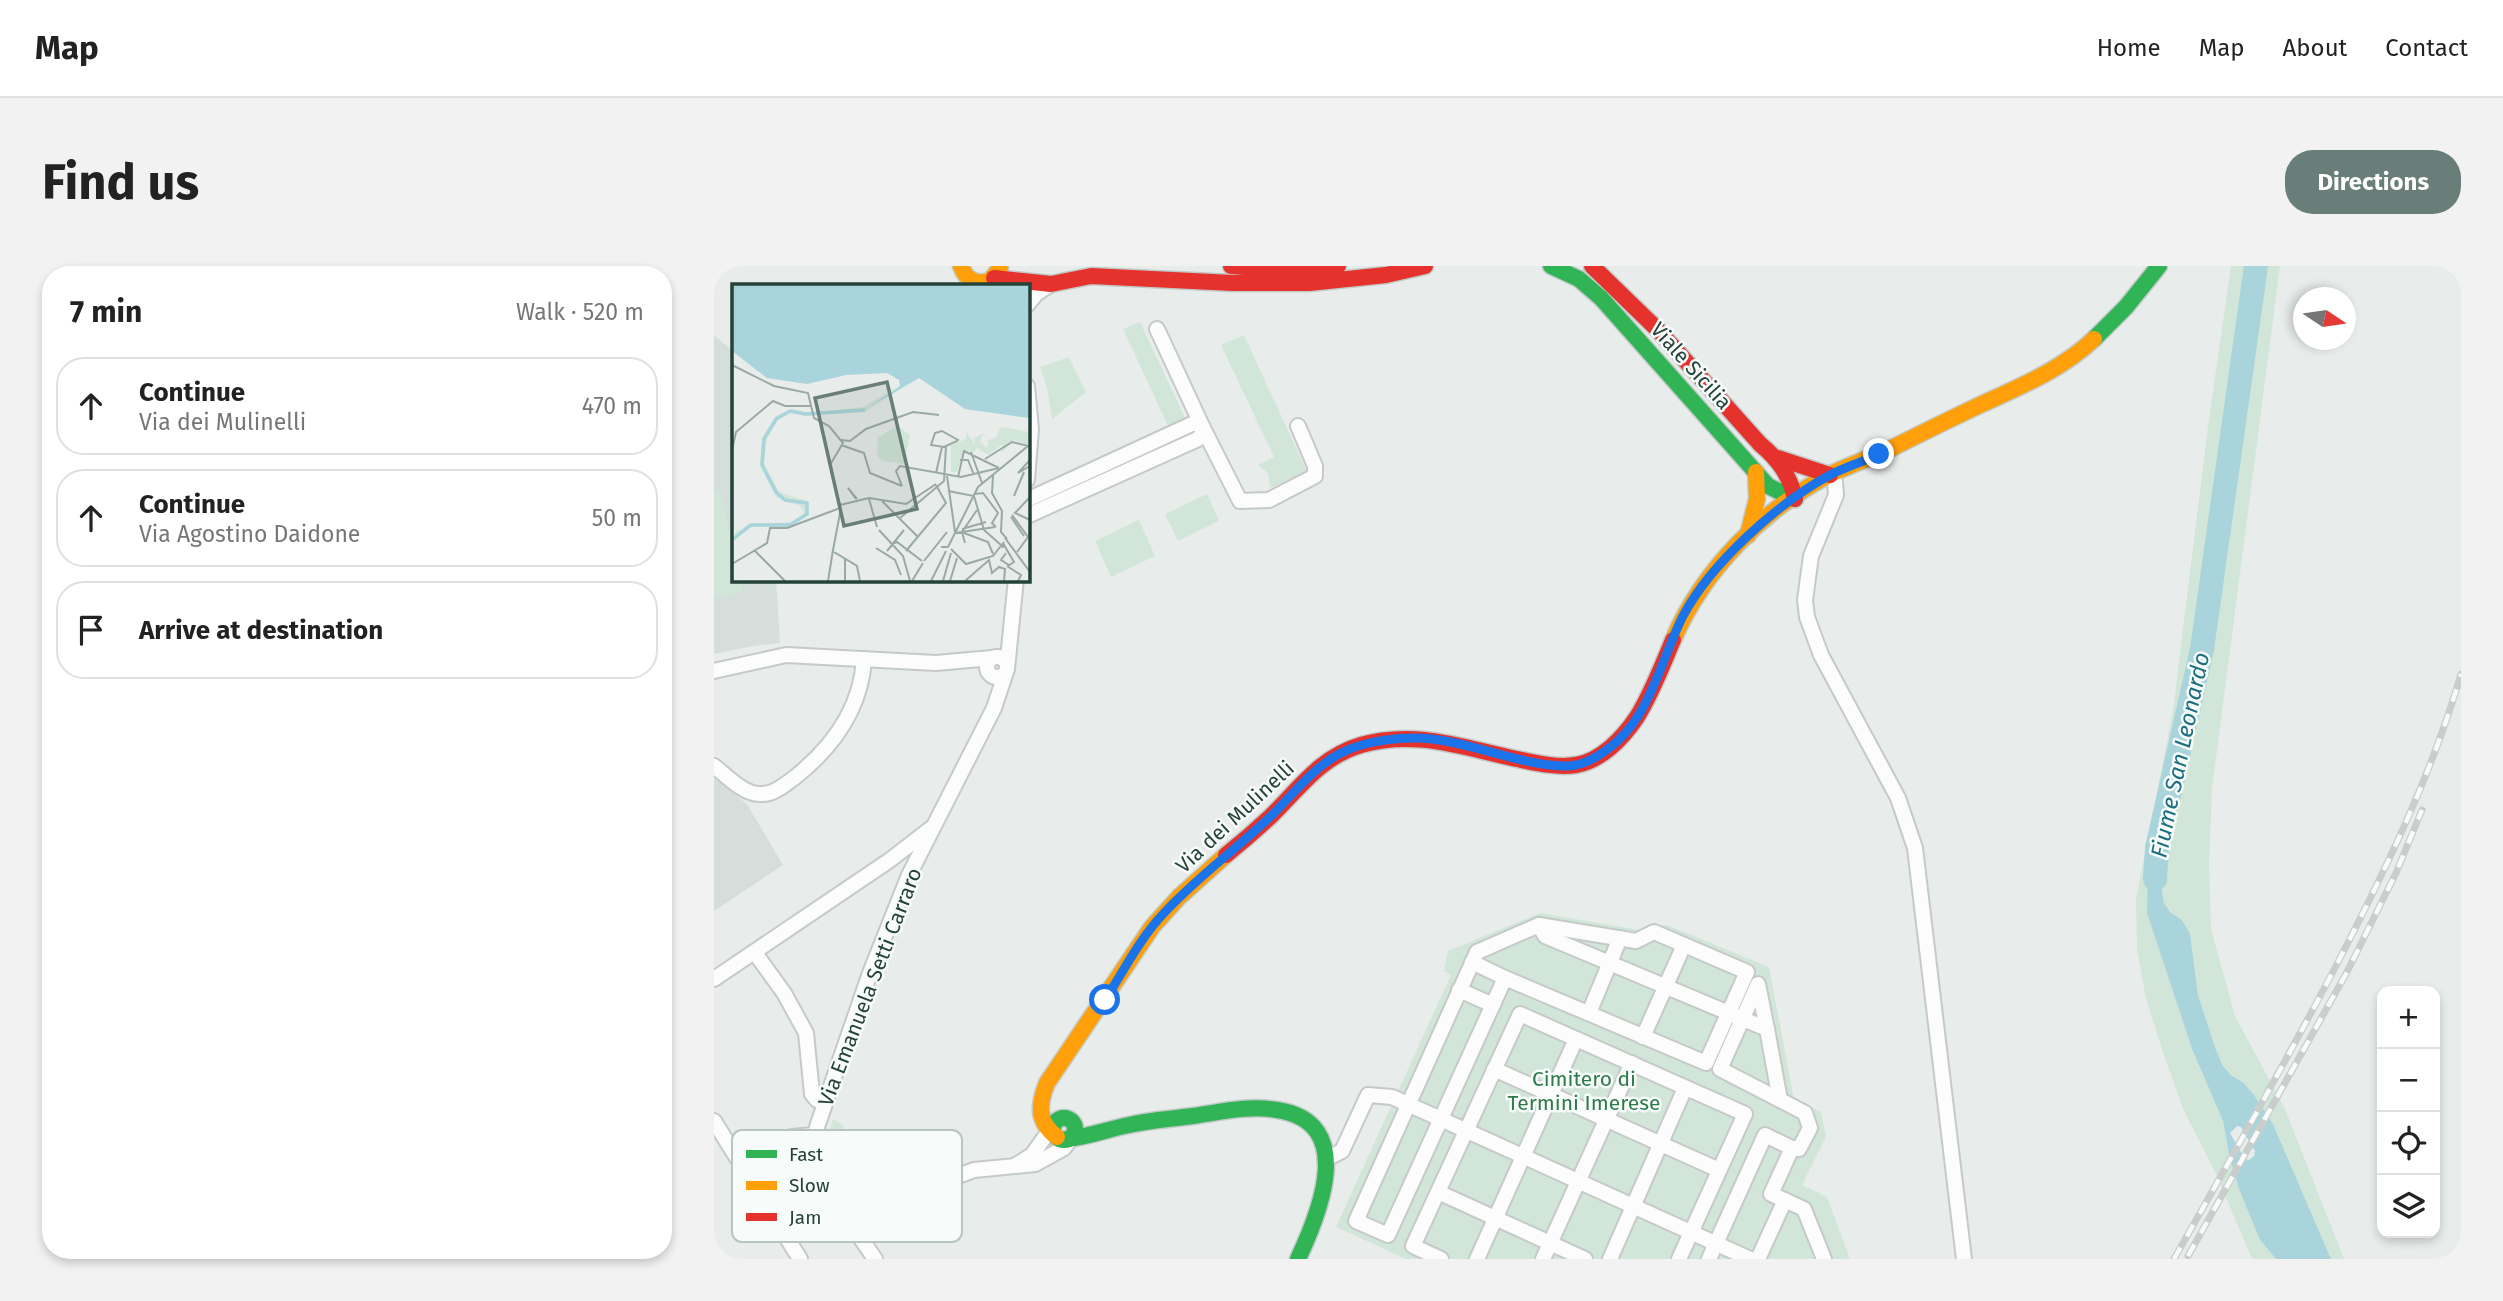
<!DOCTYPE html>
<html lang="en">
<head>
<meta charset="utf-8">
<style>
	:root { --surface:#fff; --page:#f2f2f2; --text:#222; --muted:#767676; --line:#e0e0e0; --accent:#697e78 }
	body { margin:0; font-family:"Fira Sans",sans-serif; background:var(--page); color:var(--text) }
	.controls { position:absolute; right:21px; bottom:21px; display:grid; overflow:hidden; border-radius:14px; box-shadow:0 4px 10px #0003 }
	.controls button { width:63px; height:63px; display:grid; place-items:center; padding:0; border:0; border-bottom:2px solid var(--line); background:var(--surface); color:var(--text); font:35px sans-serif }
	.compass { position:absolute; left:1579px; top:21px; width:63px; height:63px; border-radius:50%; background:var(--surface); box-shadow:0 4px 10px #0003; rotate:103deg }
	.stop { position:absolute; width:21px; height:21px; margin:-16px; border:5px solid #1a73e8; border-radius:50%; background:#fff }
	.stop.end { background:#1a73e8; border-color:#fff; box-shadow:0 2px 7px #0008 }
	.list { margin:0; padding:0; list-style:none }
	h2 { display:flex; justify-content:space-between; align-items:center; height:91px; margin:0; padding:0 28px; font-size:30px }
	h2 small { font-size:23px; font-weight:400; color:var(--muted) }
	.list li { display:grid; grid-template-columns:46px 1fr auto; gap:21px; align-items:center; box-sizing:border-box; height:98px; margin:0 14px 14px; padding:0 14px; border:2px solid var(--line); border-radius:28px }
	.list b { display:block; font-size:26px; white-space:nowrap }
	.list p { margin:0; font-size:23px; white-space:nowrap; color:var(--muted) }
	.list em { font-size:23px; font-style:normal; color:var(--muted) }
	.icon { flex:none; width:38px; height:38px; fill:none; stroke:currentColor; stroke-width:2; stroke-linecap:round; stroke-linejoin:round }
	.map { position:relative; flex:none; width:1747px; height:993px; overflow:hidden; border-radius:28px }
	header { display:flex; align-items:center; gap:42px; box-sizing:border-box; height:98px; padding:0 35px; background:var(--surface); border-bottom:2px solid var(--line) }
	header strong { font-size:33px }
	nav { display:flex; gap:38px; margin-inline-start:auto; font-size:24px }
	.intro { display:flex; align-items:center; justify-content:space-between; box-sizing:border-box; height:168px; padding:0 42px }
	h1 { margin:0; font-size:49px }
	.button { padding:18px 32px; border-radius:28px; background:var(--accent); color:#fff; font-size:24px; font-weight:700 }
	main { display:flex; gap:42px; padding:0 42px }
	aside { flex:1; background:var(--surface); border-radius:28px; box-shadow:0 4px 10px #0003 }
	.map>svg:first-child { display:block }
	.built { fill:#d6dedb }
	.green { fill:#d1e6d8 }
	.water { fill:#a9d4db; fill-rule:evenodd }
	.lines { fill:none; stroke-linecap:round; stroke-linejoin:round }
	.river { stroke:#a9d4db; stroke-width:24 }
	.street-casing { stroke:#c5cac8; stroke-width:18 }
	.fast-casing { stroke:#c3cbc8; stroke-width:19 }
	.slow-casing { stroke:#c3cbc8; stroke-width:19 }
	.jam-casing { stroke:#c3cbc8; stroke-width:19 }
	.street { stroke:#fcfcfc; stroke-width:14 }
	.fast { stroke:#30b455; stroke-width:16 }
	.slow { stroke:#ff9f0a; stroke-width:16 }
	.jam { stroke:#e5322d; stroke-width:16 }
	.rail-casing { stroke:#c9cdcc; stroke-width:7 }
	.rail { stroke:#f7fbf9; stroke-width:4.5; stroke-dasharray:13; stroke-linecap:butt }
	.route { stroke:#1a73e8; stroke-width:9 }
	.labels { text-anchor:middle; dominant-baseline:central; stroke-width:5; stroke-linejoin:round; paint-order:stroke }
	.street-label { font-size:21px; fill:#24423a; stroke:#f7fbf9 }
	.park-label { font-size:21px; fill:#2d7a4b; stroke:#f7fbf9 }
	.water-label { font-size:23px; font-style:italic; fill:#1c6f80; stroke:#f7fbf9 }
	.inset-river { fill:none; stroke:#a9d4db; stroke-width:3.5 }
	.inset-road { fill:none; stroke:#9aa9a4; stroke-width:2 }
	.view { fill:#697e78; fill-opacity:0.15; stroke:#697e78; stroke-width:3.5 }
	.inset-edge { fill:none; stroke:#24423a; stroke-width:3.5 }
	.key { fill:#f7fbf9; stroke:#b8c4c0; stroke-width:2 }
	.key-label { font-size:19px; fill:#24423a }
</style>
</head>
<body>
<header>
<strong>Map</strong>
<nav><a>Home</a><a>Map</a><a>About</a><a>Contact</a></nav>
</header>
<div class="intro"><h1>Find us</h1><a class="button">Directions</a></div>
<main>
<aside>
<h2>7 min<small>Walk · 520 m</small></h2>
<ul class="list">
<li><svg class="icon" aria-label="ahead" viewBox="0 0 24 24"><path d="M12 20V5M6 11l6-6 6 6"/></svg><div><b>Continue</b><p>Via dei Mulinelli</p></div><em>470 m</em></li>
<li><svg class="icon" aria-label="ahead" viewBox="0 0 24 24"><path d="M12 20V5M6 11l6-6 6 6"/></svg><div><b>Continue</b><p>Via Agostino Daidone</p></div><em>50 m</em></li>
<li><svg class="icon" aria-label="arrive" viewBox="0 0 24 24"><path d="M6 21V4h12l-3 4 3 4H6"/></svg><div><b>Arrive at destination</b></div></li>
</ul>
</aside>
<div class="map">
<svg width="1747" height="993" viewBox="0 0 1747 993">
	<rect width="100%" height="100%" fill="#e8edeb"/>
	<g class="built">
		<path d="M0,69L19,85V313H62L66,377L39,380L0,388Z"/>
		<path d="M0,512L33,538L69,599L0,645Z"/>
	</g>
	<g class="green">
		<path d="M1517,0H1566L1498,523L1495,597L1497,663L1521,750L1571,843L1630,993H1617L1559,858L1540,829L1529,816L1518,810L1509,800L1502,784L1484,729L1476,668L1468,654L1456,646L1450,638L1447,619V595H1434L1433,647L1478,783L1509,855L1515,888L1546,974L1562,993H1538L1502,908L1469,843L1450,789L1432,733L1423,683L1422,633L1459,445L1494,160Z"/>
		<path d="M426,56L472,154L455,162L409,63Z"/>
		<path d="M530,69L593,206L556,222L554,207L544,199L560,191L507,79Z"/>
		<path d="M355,91L372,126L338,153L333,121L326,101Z"/>
		<path d="M7,225L19,282V313H26L29,325L0,332V226Z"/>
		<path d="M493,228L505,255L464,275L451,248Z"/>
		<path d="M425,254L441,290L397,311L381,275Z"/>
		<path d="M826,647L926,664L953,659L1055,701L1080,833L1107,846L1112,871L1088,919L1113,931L1136,993H692L622,961L737,709L730,705L734,685Z"/>
		<path d="M119,853L130,860L122,877L129,880L122,896L131,901L128,907L142,913L141,919H159L164,932C141,941 131,924 121,907C117,900 113,894 113,886C112,875 116,864 119,853Z"/>
	</g>
	<path class="water" d="M1443,582L1447,595V619L1450,637L1456,646L1468,654L1476,668L1484,729L1502,784L1509,800L1518,810L1529,816L1540,829L1559,858L1617,993H1562L1546,974L1525,923L1515,888L1509,855L1478,783L1433,647L1434,594ZM1523,860L1527,861L1541,885L1540,890L1535,894L1531,893L1516,867Z"/>
	<g class="lines">
		<path class="river" d="M1441,613L1443,582L1488,383L1542,0"/>
		<defs>
			<g id="street">
				<path d="M313,39L322,28L337,18"/>
				<path d="M443,63L489,162L526,235L555,234L601,210V200L584,160"/>
				<path d="M313,120L317,163L313,214"/>
				<path d="M1116,209L1121,216L1122,229L1097,290L1091,334L1093,351L1107,389L1184,532L1201,582L1250,993"/>
				<path d="M313,234L478,158H483L489,162V167L484,173L313,250"/>
				<circle cx="283" cy="401" r="10"/>
				<path d="M293,403L302,313"/>
				<path d="M0,405L72,389L222,397L278,392"/>
				<path d="M0,500C13,510 29,528 46,528C59,529 70,519 80,512C118,482 147,443 150,393"/>
				<path d="M825,659L922,675L940,666L1033,706L992,797L791,712L674,969L642,955L763,686Z"/>
				<path d="M825,659L831,670L1053,763L1066,834L1091,847L1096,862L1085,883L1078,882"/>
				<path d="M41,687L70,727L92,767L98,828L103,834L111,837"/>
				<path d="M758,696L791,712"/>
				<path d="M0,713L176,594L216,563"/>
				<path d="M745,724L779,739"/>
				<path d="M875,747L906,672"/>
				<path d="M1053,763L1044,718L1006,803L1066,834"/>
				<path d="M929,771L970,679"/>
				<path d="M780,803L1005,904"/>
				<path d="M0,855L86,993"/>
				<path d="M23,892C42,880 79,867 102,870"/>
				<path d="M614,892L628,885L654,829L678,831L1036,993"/>
				<path d="M302,899L318,889L340,858"/>
				<path d="M724,926L871,993"/>
				<path d="M136,957L153,944L260,904L321,898L350,882L360,869"/>
				<path d="M161,993L111,920L101,893L103,861L156,707L195,609L280,442L292,406"/>
				<path d="M727,993L699,980L806,748L1031,848L965,993"/>
				<path d="M763,993L862,773"/>
				<path d="M829,993L918,797"/>
				<path d="M896,993L971,822"/>
				<path d="M995,993L1051,869L1078,882L1057,928L1090,943L1110,993"/>
				<path d="M1044,993L1071,934"/>
			</g>
			<g id="fast">
				<path d="M837,0L865,13L887,32L1054,220L1081,233"/>
				<path d="M1380,73L1412,41L1445,0"/>
				<circle cx="350" cy="863" r="11"/>
				<path d="M353,873C374,871 394,863 415,859C436,854 457,853 479,850C507,846 535,839 563,844C643,856 606,946 584,993"/>
			</g>
			<g id="slow">
				<path d="M247,0C252,14 262,19 276,15L286,2"/>
				<path d="M1034,269L1043,233L1042,206"/>
				<path d="M959,374C989,304 1049,243 1117,208C1136,199 1156,192 1176,183C1206,168 1236,153 1266,139C1307,120 1347,104 1380,73"/>
				<path d="M343,871C323,856 324,839 333,817L438,661L465,631L512,589"/>
			</g>
			<g id="jam">
				<path d="M517,0L568,4L624,0"/>
				<path d="M878,0L944,64L1046,178C1064,193 1076,209 1081,233"/>
				<path d="M280,12L337,18L377,10L519,17H595L672,9L711,0"/>
				<path d="M1064,192L1116,209"/>
				<path d="M512,589C527,577 542,564 556,551C585,523 606,491 647,479C702,463 750,482 803,493C822,497 843,502 862,499C887,495 909,472 923,451C938,427 948,400 959,374"/>
			</g>
		</defs>
		<use href="#street" class="street-casing"/>
		<use href="#fast" class="fast-casing"/>
		<use href="#slow" class="slow-casing"/>
		<use href="#jam" class="jam-casing"/>
		<use href="#street" class="street"/>
		<use href="#fast" class="fast"/>
		<use href="#slow" class="slow"/>
		<use href="#jam" class="jam"/>
		<defs>
			<g id="rail">
				<path d="M1474,990L1632,708L1682,607L1708,544"/>
				<path d="M1460,993C1516,894 1572,796 1624,696C1672,603 1718,508 1747,408"/>
			</g>
		</defs>
		<use href="#rail" class="rail-casing"/>
		<use href="#rail" class="rail"/>
	</g>
	<g class="lines">
		<path class="route" d="M391,734C409,706 426,672 450,647C483,611 524,582 559,548C580,527 599,502 625,488C651,474 690,470 718,473C762,478 809,500 853,500C867,500 880,493 891,485C936,455 946,395 969,350C997,297 1064,237 1116,209C1131,201 1149,196 1165,188"/>
	</g>
	<g class="labels">
		<g class="street-label">
			<text transform="translate(977 100) rotate(48)">Viale Sicilia</text>
			<text transform="translate(521 551) rotate(-43)">Via dei Mulinelli</text>
			<text transform="translate(156 721) rotate(-69)">Via Emanuela Setti Carraro</text>
		</g>
		<g class="park-label">
			<text x="870" y="813">Cimitero di<tspan x="870" dy="24">Termini Imerese</tspan></text>
		</g>
		<g class="water-label">
			<text transform="translate(1466 489) rotate(-78)">Fiume San Leonardo</text>
		</g>
	</g>
	<g transform="translate(18 18)">
		<rect width="298" height="298" fill="#e8edeb"/>
		<path d="M164,103L134,127L169,105L134,128L73,132L59,128L46,136L35,154L32,179L47,208L75,217L77,230L58,243H17L0,258L4,248L17,240L61,238L72,229L68,222L44,213L28,181L30,154L44,132L61,125L78,129L131,123ZM166,142L178,151L172,180L150,177L145,171L146,153ZM269,143L297,148V162L282,156L270,168L271,160L256,171L245,164L242,168L231,166L225,188H219V161L234,155V148L243,160L242,154L252,149L248,157L255,164L256,156L263,154Z" fill="#d1e6d8"/>
		<path d="M0,0H297V134L233,125L187,94L131,127L168,102L167,96L155,89L114,91L75,100L35,94L0,67Z" fill="#a9d4db"/>
		<path class="inset-river" d="M0,256L19,241H58L75,230V219L53,216L44,208L30,181L32,155L44,135L58,127L73,130L133,126"/>
		<path class="inset-road" d="M0,81L42,102L76,109L82,134L97,142L111,159L98,181L108,221M210,147L226,156L225,157L212,163L199,161L203,149ZM109,156L118,157L134,145L181,128L207,131M109,161L132,169L138,189L170,202M0,166L4,148L41,117L53,122H79M239,168L250,199M228,176H236L242,191M298,176L286,189L298,182M204,189L210,163M261,191L260,209L270,227L269,248L275,255M215,192L223,248M226,193L232,167L267,184M170,202L164,187L168,182L229,193L267,184M216,207L242,212L252,246L269,261M243,210L251,209L266,229L260,239L264,243M282,212L292,188M298,213L283,229L298,236M137,214L174,220L204,200M124,215L116,204L125,215M137,215L145,243M150,217L186,253M108,221L137,214M280,231L296,253L285,268M279,233L292,252M168,234L212,197L214,162M55,244L108,224M230,245L254,238M147,246L171,272L178,297M223,249L263,243M232,249L256,258L261,270M273,254L298,288M233,259L230,248L245,226M160,260L165,258L190,277M209,263H216L246,203L296,162L280,158L253,175M144,264L163,276L169,291M270,264L272,261L282,278L277,281L269,276L274,269M219,265L234,280L261,272L272,258M101,266L109,224M23,267L53,297M155,267L172,246M174,267L214,219L204,201M102,268L125,282L128,297M113,274V297M192,277L215,248M0,280L35,259L38,244H55M275,282L289,291L286,297M96,297L101,266M180,297L191,279M199,297L214,267M211,297L219,269M218,297L225,274M233,297L257,276L260,289L267,283L273,285L272,297"/>
		<path class="view" d="M155,98L185,225L112,242L83,114Z"/>
		<rect width="298" height="298" class="inset-edge"/>
	</g>
	<rect x="18" y="864" width="230" height="112" rx="10" class="key"/>
	<rect x="32" y="884" width="31" height="8" fill="#30b455"/>
	<rect x="32" y="915" width="31" height="9" fill="#ff9f0a"/>
	<rect x="32" y="947" width="31" height="8" fill="#e5322d"/>
	<g class="key-label">
		<text x="75" y="895">Fast</text>
		<text x="75" y="926">Slow</text>
		<text x="75" y="958">Jam</text>
	</g>
</svg>
<div class="controls">
<button>+</button>
<button>−</button>
<button><svg class="icon" aria-label="locate" viewBox="0 0 24 24"><circle cx="12" cy="12" r="6"/><path d="M12 2v4M12 18v4M2 12h4M18 12h4"/></svg></button>
<button><svg class="icon" aria-label="layers" viewBox="0 0 24 24"><path d="M12 4l9 5-9 5-9-5zM3 14l9 5 9-5"/></svg></button>
</div>
<svg class="compass" viewBox="-18 -18 36 36"><path d="M0-13l5 13h-10z" fill="#e53935"/><path d="M0 13l5-13h-10z" fill="#767676"/></svg>
<div class="stop" style="left:391px;top:734px"></div>
<div class="stop end" style="left:1165px;top:188px"></div>
</div>
</main>
</body>
</html>
